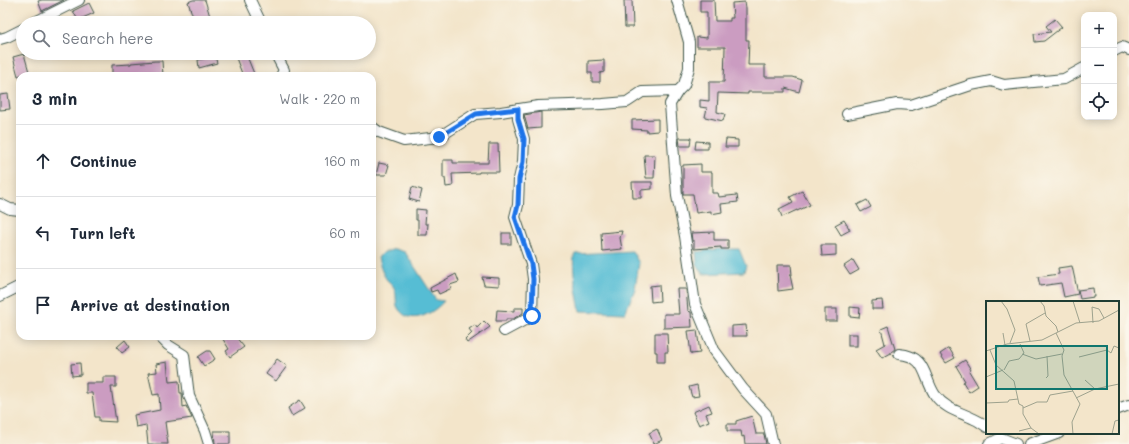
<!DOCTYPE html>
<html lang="en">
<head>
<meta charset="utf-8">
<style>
	:root { --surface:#fff; --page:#f2f2f3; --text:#1f2937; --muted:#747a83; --line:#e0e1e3 }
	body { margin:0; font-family:Mali,sans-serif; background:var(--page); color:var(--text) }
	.controls { position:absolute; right:12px; top:12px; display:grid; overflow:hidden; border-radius:8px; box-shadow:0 2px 10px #0003 }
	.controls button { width:36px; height:36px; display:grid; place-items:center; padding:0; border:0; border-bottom:1px solid var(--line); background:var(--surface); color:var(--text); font:20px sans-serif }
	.stop { position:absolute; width:12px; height:12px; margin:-9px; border:3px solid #1a73e8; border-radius:50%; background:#fff }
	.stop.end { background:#1a73e8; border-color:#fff; box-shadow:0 1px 4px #0008 }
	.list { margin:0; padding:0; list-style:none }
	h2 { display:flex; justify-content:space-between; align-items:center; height:52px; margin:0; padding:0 16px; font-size:17px }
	h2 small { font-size:13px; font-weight:400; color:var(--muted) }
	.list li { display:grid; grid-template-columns:26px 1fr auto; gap:12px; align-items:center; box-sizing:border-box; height:72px; padding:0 16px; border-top:1px solid var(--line) }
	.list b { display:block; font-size:15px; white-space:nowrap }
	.list em { font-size:13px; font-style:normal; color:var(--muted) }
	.icon { flex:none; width:22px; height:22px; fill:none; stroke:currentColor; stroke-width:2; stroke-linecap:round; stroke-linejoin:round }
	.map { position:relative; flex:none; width:1129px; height:444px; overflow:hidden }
	.search { position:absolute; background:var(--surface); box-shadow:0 2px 10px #0003; left:16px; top:16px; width:360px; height:44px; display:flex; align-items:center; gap:10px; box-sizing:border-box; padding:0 14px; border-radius:22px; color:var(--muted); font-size:15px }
	.panel { position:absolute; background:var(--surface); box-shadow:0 2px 10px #0003; left:16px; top:72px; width:360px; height:268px; border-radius:12px }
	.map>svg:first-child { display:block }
	.water { fill:#56bdd4; stroke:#3a7d84 }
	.building { fill:#cb9cc1 }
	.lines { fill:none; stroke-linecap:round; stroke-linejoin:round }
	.street-casing { stroke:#3f564a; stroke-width:12 }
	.street { stroke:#fff; stroke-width:10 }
	.route { stroke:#1a73e8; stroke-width:5 }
	.inset-road { fill:none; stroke:#9ea28e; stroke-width:1 }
	.view { fill:#0f766e; fill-opacity:0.15; stroke:#0f766e; stroke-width:2 }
	.inset-edge { fill:none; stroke:#1f3d34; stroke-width:2 }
</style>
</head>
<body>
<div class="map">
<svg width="1129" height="444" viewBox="0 0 1129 444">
	<rect width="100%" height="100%" fill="#fbf7ec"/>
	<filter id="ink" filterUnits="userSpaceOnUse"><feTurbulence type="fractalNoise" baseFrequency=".025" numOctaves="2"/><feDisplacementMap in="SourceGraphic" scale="8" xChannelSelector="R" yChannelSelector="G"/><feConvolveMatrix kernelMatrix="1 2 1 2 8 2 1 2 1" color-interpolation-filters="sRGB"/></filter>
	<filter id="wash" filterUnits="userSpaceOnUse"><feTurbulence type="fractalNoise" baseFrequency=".012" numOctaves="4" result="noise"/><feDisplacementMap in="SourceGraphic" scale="16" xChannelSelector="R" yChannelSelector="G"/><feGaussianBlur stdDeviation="0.9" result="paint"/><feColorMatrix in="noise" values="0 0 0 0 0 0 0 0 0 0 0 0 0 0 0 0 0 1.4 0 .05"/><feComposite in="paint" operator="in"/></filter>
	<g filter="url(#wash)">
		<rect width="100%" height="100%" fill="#f3e5ca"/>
		<g class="water">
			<path d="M395,249L405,252L436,300L444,301C433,314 409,327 398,308C395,303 397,296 395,290C394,286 390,283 387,280C382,273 380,266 378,258L382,253Z"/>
			<path d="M718,249H739L746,266L744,272L703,274L697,264L696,252Z"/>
			<path d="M632,251L639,263L635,289L625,313L580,311C578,299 570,263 575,254Z"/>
		</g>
		<g id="blocks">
			<g class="building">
				<path d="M42,0H64L42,11L38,1Z"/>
				<path d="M193,0H205L212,23H195L188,2Z"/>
				<path d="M624,0H632L633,27H625Z"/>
				<path d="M700,0H714L715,21H730V18H733L732,3L745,2L746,8V40H749L748,65H765V77H793L802,80L799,92L785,88V92H748V94L718,93L717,112L725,114L723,121L705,117L707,108L700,107V100L709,101V82H724L725,47H697V37L707,38V12H700Z"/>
				<path d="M89,3L94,13L78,20L73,11Z"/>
				<path d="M1055,19L1062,27L1044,41L1035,42L1034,34L1051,32L1046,26Z"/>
				<path d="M24,54L29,72L18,76L13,57Z"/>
				<path d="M246,54L255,76H243L236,58Z"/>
				<path d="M215,56L217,63L199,68L198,60Z"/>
				<path d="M604,60V72L600,73V82H592V73H588V61Z"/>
				<path d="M155,61H162L163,76H112V65L131,64V63Z"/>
				<path d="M8,94L10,109L0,110V95Z"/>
				<path d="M541,112V128L528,129L524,115Z"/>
				<path d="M658,119V131L647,132V130L632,129V120Z"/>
				<path d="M679,138H691L690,146H680Z"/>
				<path d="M726,139L738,140V147H725Z"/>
				<path d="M696,141L708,142V149H695Z"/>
				<path d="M489,144H498L499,172H479V173L452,174L453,186L446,187L445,178H443V160H453V163H488Z"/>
				<path d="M644,155H655L654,178H646Z"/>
				<path d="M379,163L389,165L386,175H376Z"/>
				<path d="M701,164V172H712V193H718L719,197L737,195L738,202L721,204L722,212L711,214V211L696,213L693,194H683V165Z"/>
				<path d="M632,182H652V189L641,190V198H633Z"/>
				<path d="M412,187L422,190L419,202L409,199Z"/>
				<path d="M802,191L810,205L797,211V210L782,217L779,209L793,202L790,197Z"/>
				<path d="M867,200L871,207L861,212L857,205Z"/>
				<path d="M416,209L426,210L425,224H428L427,235H418V220H416Z"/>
				<path d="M844,220L850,230L841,235L835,225Z"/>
				<path d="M622,231L620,238L622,249L602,251L601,233Z"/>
				<path d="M714,232V240H728V249H721V247L694,249V241H692L691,233Z"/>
				<rect x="502" y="233" width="9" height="11"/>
				<path d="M821,245H836V255L822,256Z"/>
				<path d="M853,260L859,270L850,275L844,266Z"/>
				<path d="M777,265H791L792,275H790L793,289L778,291Z"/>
				<path d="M1072,266L1078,294L1064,297L1061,283L1040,286L1038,277L1059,274L1058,268Z"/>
				<path d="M456,274L459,282L450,285L452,288L439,294L437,290L431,292L430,288Z"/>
				<path d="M482,277L499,278V286L484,285Z"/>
				<path d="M659,285L660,301L651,302L650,286Z"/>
				<path d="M1093,288L1094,297L1080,299L1078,290Z"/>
				<path d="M677,289H686L688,311L691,312L692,327L664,328V314H679Z"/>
				<path d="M882,300L883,309H872V301Z"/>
				<path d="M850,307L860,308L859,318L850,317Z"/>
				<path d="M514,308H523V313L513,319H506V321H496L497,310L514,311Z"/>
				<rect x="825" y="309" width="12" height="12"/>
				<path d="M484,321L490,327L467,343L465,340L472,333L469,329L475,325L477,328Z"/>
				<path d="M746,325L747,336H732V326Z"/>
				<path d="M888,326L895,349L891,352V353L882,358L876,349L885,344L881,329Z"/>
				<path d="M697,330L700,353L691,354L688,331Z"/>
				<path d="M655,333H667L668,352H665V362H657V352H655Z"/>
				<rect x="848" y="334" width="9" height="12"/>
				<path d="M221,336H235L244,347L230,357L226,351L229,349Z"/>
				<path d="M125,340L130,347L122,353L117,347Z"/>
				<path d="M949,348L955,358L946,363L940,354Z"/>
				<path d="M207,351H210L215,359L204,366L198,357Z"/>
				<path d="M277,359L287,366L276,381L266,374Z"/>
				<path d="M965,360L971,370L969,371L978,386L969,392L963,382L965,381L956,366Z"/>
				<path d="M167,362L169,382L179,381L180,393H182L183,407L186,406L192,418L165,422L168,444H148L146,425L136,427L134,415L160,410L159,394L153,395L148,373L157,372L156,364Z"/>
				<path d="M80,363L81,375L72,376L71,364Z"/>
				<path d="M103,377H116V387H111L116,422L99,421V417H95L92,393H86V383H103Z"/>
				<path d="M697,385L699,396L692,397L689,387Z"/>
				<path d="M300,400L305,408L292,416L288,408Z"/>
				<path d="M709,405L712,412L706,414L709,421L699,425L693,412Z"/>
				<path d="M752,416L756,434H764L766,444H745L744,436L742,437L741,431H727V424H736V421Z"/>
				<path d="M657,429L662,440L654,444L649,433Z"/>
				<path d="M214,431H230V444H215Z"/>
			</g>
		</g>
	</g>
	<g filter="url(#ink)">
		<use href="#blocks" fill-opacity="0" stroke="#3f564a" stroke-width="1"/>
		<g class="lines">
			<defs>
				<g id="street">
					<path d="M250,0L261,23"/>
					<path d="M677,0L689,42V68L684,85L678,91L670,104L677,196L685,236L695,304L714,350L743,389L766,414L773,444"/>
					<path d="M33,23L79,0"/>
					<path d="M0,39L7,37L23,29"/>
					<path d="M1114,51L1122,47L1129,50"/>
					<path d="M275,53L284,70L281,76"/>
					<path d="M847,114L897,104L911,105L971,85L991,81L1004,85L1064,79L1084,68"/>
					<path d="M372,127L379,132L404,141L439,137L475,114L501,112L538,106L603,104L627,102L642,92L678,91"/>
					<path d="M0,204L10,209L20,210"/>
					<path d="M0,296L20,286"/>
					<path d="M504,331L532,316L533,279L531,264L515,217L518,205L519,179L523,162L524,139L518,119V109"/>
					<path d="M159,336L168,345L184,355L189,396L205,431L209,444"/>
					<path d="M899,354C927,356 923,377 935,395C945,409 960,412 974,419C979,421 983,424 987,427"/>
					<path d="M1118,409L1129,405"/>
					<path d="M989,444L1001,438L1016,444"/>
					<path d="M1029,444L1059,433"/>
				</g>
			</defs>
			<use href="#street" class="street-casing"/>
			<use href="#street" class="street"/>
		</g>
	</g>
	<g class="lines" filter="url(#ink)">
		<path class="route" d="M439,137L476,114L518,109V119L524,139L523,162L519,179L518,205L515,217L531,264L533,279L532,316"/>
	</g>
	<g transform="translate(986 301)">
		<rect width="133" height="133" fill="#f3e5ca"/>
		<path class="inset-road" d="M15,0L21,8L29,29L24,42M87,0L94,22M107,22L106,6L113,8L118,17M72,31L90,22L113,20L133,9M17,32L19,44M70,32L78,49L76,55L78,74L94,103L86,121L87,133M44,40L40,23L59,12M4,49L10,64L28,80L33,103L37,105V113L45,127M0,50L21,43L56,39L72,31L70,25L60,15L58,5L54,0M36,53L50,58L76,53M93,56L121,49L125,52L128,45L133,47M18,69L23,60L33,58L38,52L34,43M0,76L17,69M60,77L62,75L61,55M99,79L109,88M90,97L109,88L133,83M0,102L22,101L23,99L32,98M37,107L51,101H61L64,94L87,90M33,130L45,127L53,133M126,133L129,120L133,119"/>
		<path class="view" d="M10,45H121V88H10Z"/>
		<rect width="133" height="133" class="inset-edge"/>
	</g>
</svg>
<div class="controls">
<button>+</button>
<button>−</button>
<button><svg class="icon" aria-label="locate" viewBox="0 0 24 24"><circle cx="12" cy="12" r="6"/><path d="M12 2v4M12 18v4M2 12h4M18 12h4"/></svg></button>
</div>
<div class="stop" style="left:532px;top:316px"></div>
<div class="stop end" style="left:439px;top:137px"></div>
<div class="search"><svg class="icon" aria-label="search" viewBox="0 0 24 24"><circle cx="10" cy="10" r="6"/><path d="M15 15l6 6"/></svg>Search here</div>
<section class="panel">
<h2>3 min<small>Walk · 220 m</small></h2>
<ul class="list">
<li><svg class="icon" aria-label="ahead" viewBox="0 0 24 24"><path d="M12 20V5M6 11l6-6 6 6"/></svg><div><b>Continue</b></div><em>160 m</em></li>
<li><svg class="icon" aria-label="left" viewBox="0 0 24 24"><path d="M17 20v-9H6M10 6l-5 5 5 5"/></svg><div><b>Turn left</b></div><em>60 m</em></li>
<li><svg class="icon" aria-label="arrive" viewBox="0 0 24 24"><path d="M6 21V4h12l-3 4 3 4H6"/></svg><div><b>Arrive at destination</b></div></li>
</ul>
</section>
</div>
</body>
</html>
